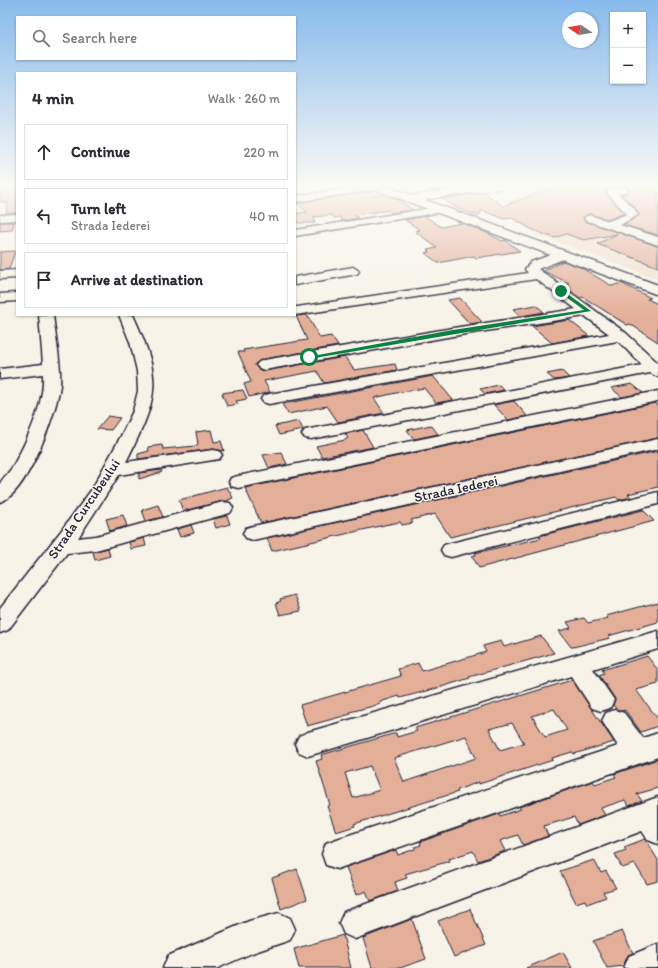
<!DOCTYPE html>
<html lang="en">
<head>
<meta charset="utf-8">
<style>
	:root { --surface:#fff; --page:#f7f7f7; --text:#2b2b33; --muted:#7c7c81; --line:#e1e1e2 }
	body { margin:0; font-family:Itim,sans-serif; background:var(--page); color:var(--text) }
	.controls { position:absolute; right:12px; top:12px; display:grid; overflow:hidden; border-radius:0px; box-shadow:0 1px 3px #0004 }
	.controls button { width:36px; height:36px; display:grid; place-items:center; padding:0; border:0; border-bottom:1px solid var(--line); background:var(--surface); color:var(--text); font:20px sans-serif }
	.compass { position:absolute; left:562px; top:12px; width:36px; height:36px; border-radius:50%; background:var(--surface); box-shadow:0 1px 3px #0004; rotate:282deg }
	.stop { position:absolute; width:12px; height:12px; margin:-9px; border:3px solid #0b8043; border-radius:50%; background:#fff }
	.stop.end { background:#0b8043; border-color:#fff; box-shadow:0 1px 4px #0008 }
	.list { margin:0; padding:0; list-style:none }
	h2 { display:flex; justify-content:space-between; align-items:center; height:52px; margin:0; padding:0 16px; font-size:17px }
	h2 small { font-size:13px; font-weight:400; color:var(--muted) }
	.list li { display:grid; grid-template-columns:26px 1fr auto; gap:12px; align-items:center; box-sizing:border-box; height:56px; margin:0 8px 8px; padding:0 8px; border:1px solid var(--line); border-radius:0px }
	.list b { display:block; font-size:15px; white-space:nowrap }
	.list p { margin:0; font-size:13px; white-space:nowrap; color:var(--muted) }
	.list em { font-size:13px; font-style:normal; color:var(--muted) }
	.icon { flex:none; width:22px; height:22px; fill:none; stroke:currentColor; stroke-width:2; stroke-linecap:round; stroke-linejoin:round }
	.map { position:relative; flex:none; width:658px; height:968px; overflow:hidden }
	.search { position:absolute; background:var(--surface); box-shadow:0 1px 3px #0004; left:16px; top:16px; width:280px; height:44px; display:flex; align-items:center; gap:10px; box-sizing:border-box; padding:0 14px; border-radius:0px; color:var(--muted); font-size:15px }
	.panel { position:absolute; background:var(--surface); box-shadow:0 1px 3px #0004; left:16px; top:72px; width:280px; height:244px; border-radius:0px }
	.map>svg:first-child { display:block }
	.built { fill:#f1dfd0 }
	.building { fill:#e4af99; stroke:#22223b; fill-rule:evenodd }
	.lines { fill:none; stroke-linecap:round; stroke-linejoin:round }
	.minor-casing { stroke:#22223b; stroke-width:3 }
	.highway-casing { stroke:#22223b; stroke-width:3 }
	.minor { fill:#f7f3e8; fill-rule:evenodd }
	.highway { fill:#f7f3e8; fill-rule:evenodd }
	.route { fill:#0b8043 }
	.labels { text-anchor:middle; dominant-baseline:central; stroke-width:3; stroke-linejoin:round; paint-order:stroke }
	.street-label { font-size:14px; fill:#22223b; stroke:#f7f3e8 }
</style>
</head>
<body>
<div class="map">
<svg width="658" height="968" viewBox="0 0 658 968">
	<rect width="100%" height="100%" fill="#f7f3e8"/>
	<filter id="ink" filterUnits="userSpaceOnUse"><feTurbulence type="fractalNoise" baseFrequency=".025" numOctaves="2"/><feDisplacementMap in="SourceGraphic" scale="8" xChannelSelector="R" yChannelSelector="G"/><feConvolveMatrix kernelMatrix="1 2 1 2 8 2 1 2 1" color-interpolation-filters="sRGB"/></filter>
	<g filter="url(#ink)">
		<path class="built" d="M554,184H658V279L530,232L563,221L504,202Z"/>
		<g class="building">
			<path d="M0,184H17V213H6L8,202H0Z"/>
			<path d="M459,184L473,185L432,191L427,188Z"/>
			<path d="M563,184H658V235L624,225L639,215L634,206L621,195L627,193L629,191L628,187L623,186L610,188L606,193L624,213L609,219L589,214L583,218L585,221L658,246V267L597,244L617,234L584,240L566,234L554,238L531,229L512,218L504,219L482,210L479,216L457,208L443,199L484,192L503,206Z"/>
			<path d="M369,192L374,196L383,195L387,198L391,197L397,199L413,210L392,213L389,210L355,215L358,218L342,221L340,217L334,218L332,215L314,217L315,223H298L295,219V214L307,212L297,203Z"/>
			<path d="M425,216L441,227L462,223L487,233L502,241L505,240L520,251L476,258L474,256L438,263L425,253L430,252L427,250L437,248L415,231L420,230L405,220Z"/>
			<path d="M0,222H14L12,230L0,231Z"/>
			<path d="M15,251L9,269L0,270V252Z"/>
			<path d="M563,261L580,267L612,286L621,283L651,298L647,299L658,304V342L630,324L627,325L583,297L580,298L562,285L569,283L543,271Z"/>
			<path d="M460,298L482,322L470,324L448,300Z"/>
			<path d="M536,305L544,312L521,316L513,309Z"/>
			<path d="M307,315L320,338L331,336L338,346L264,359L255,364L258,369L264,371L345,357L354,370L395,364L397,370L324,383L317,371L296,375L264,381L270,392L249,397L244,384L251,382L238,352H244L243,350L307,340L296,316Z"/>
			<path d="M569,320L589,336L552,343L532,326Z"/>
			<path d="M562,371L569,378L554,380L547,374Z"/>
			<path d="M433,376L453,400L436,403L424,388L396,393L374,398L384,413L338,422L327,406L288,414L282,404Z"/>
			<path d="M632,384L643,393L622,397L611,388Z"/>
			<path d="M499,385L504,390L485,394L480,389Z"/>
			<path d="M243,390L247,399L236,401L238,404L227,406L222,393Z"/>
			<path d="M514,401L527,416L508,420L494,405Z"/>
			<path d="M655,403L658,405V438L261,523L245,488Z"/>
			<path d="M108,416L120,418L111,430L97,429Z"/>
			<path d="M299,421L303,430L279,435L275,426Z"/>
			<path d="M431,425L438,434L414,439L407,430Z"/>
			<path d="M211,430L214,442L221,441L224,451L213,449L138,459V454L149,451L148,447L162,445L163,449L195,446L198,444L196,432Z"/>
			<path d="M363,430L373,447L322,457L316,446L345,440L348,438L345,434Z"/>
			<path d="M658,451V487L628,494L631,497L619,500L616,497L450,537L435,514L411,520L413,523L402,525L400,522L384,525L272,551L267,538Z"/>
			<path d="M281,452L287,464L269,468L263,455Z"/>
			<path d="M161,470L162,472L139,479V473Z"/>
			<path d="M227,487L233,498L228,500V501H223L183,511L179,500Z"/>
			<path d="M158,505L163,517L146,521L142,510Z"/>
			<path d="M643,510L654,521L479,568L472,556L476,555L475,553L541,538L539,536Z"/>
			<path d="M123,515L127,526L110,531L106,519Z"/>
			<path d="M227,516L230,524L216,528L213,519Z"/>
			<path d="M191,525L194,533L180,537L177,529Z"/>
			<path d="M144,538L146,546L131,549L129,542Z"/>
			<path d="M108,548L110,556L95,560L93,552Z"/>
			<path d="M295,595L301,611L280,615L276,603L281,601L280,599Z"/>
			<path d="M658,602V622L608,636L610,638L573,647H571L559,631L571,628L567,622L584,618L588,623L608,618L606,616Z"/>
			<path d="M541,636L554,653L469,677L470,678L441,687L400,698L399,696L380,702L381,704L350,712L351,714L307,726L300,705L401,676L398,669L418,663L422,671L486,652L483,646L501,641L504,647Z"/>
			<path d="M647,656L658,670V684L636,690L658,719V726L641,732L625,710L622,711L616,709L613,705L615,699L599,675L604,673L602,670Z"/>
			<path d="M572,680L614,742L574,754L572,752L552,758L553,760L479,784V782L457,790L458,792L354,824L355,826L336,832L327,806L330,805L316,761L322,759L321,755L396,733L397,737L417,731L415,728ZM554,709L567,730L545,737L532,716ZM512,723L524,743L500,750L489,729ZM466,736L476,758L404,782L394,758ZM370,766L380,790L353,798L345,773Z"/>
			<path d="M658,759V788L637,794L642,801L629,806L625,800L601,808L605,815L578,825L574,817L544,826L548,836L523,845L518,835L500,841L505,851L478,861L473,851L449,859L450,861L405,874L407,878L395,882L398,891L370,901L366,891L356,895L346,867L396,850L398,855L415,849V847L421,845L420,842L499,814L500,816L521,809L519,807L593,781L595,784L616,777L614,774Z"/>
			<path d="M645,839L658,860V881L647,884L635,864L622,868L615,854L626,850L624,847Z"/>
			<path d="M594,860L601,873L606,871L616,888L603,892L606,897L587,904L585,900L576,903L560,871Z"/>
			<path d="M297,869L307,899L281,909L272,878Z"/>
			<path d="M470,909L486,945L454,957L438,921Z"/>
			<path d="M412,919L426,959L400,968H372L363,938Z"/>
			<path d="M622,931L633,953L628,955L623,966L607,968L593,941Z"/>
			<path d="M343,935L351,968H299L294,949Z"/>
			<path d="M563,952L572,968H526Z"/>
		</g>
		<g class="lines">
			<defs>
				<g id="minor">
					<path d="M377,184L382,187L381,189L295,202V196Z"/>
					<path d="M490,184L508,185L503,188L416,201L411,198L416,195Z"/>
					<path d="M623,187L627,188L628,190L627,192L618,194L633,207L638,215L620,225L658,237V245L585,220L584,218L589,215L609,221L627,214L607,193L610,189Z"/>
					<path d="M438,207L443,210L442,212L295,236V230Z"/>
					<path d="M17,214V220L0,221V215Z"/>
					<path d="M562,251L566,252L568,255L566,258L538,269L626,333L658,363V377L650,373L311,439L305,438L302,434L305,430L642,365L618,341L269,404L263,402L261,399L263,396L269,394L609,334L585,316L453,336L264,370L259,368L256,365L259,362L264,360L453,328L576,309L536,279L295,315V307H297L528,273L525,269L531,262Z"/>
					<path d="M353,267L359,271L357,274L295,285V277Z"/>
					<path d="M17,270V278L0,279V271Z"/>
					<path d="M17,293V301L0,302V294Z"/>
					<path d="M39,315H53C55,334 62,368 60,385C57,412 27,495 0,502C0,497 0,489 0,484C2,478 10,472 13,466C27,441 45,403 43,374L0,379V369L43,364Z"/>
					<path d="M119,315H133C164,382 158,398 126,462L213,450L219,451L222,455L219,459L213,460L119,475L78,538L96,536L223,502L230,503L233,508L230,513L96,550L67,553L8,630L0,633V608L61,531L92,489L121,436L133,411L138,391L137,371L130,342Z"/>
					<path d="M658,391V401L238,488L231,486L229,482L231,478L238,476Z"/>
					<path d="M658,439V449L253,540L246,538L243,533L246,528L253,526Z"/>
					<path d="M658,492V504L451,557L444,555L441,550L444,545L451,543Z"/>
					<path d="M658,631V649L593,669L614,700L610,708L601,711L592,708L571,676L308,756L299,752L295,744L299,736L308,732Z"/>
					<path d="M615,710L624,713L643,738L658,733V757L337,869L326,865L322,854L326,843L337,839L618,746L602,721L606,713Z"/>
					<path d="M658,797V844L648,840L642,831L355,939L344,934L339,923L344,912Z"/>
					<path d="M279,913L290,918L295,929L290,940L252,953L218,968H163L168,956L249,921Z"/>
					<path d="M658,944V968H624L629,956Z"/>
				</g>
				<path id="highway" d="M364,184H381L658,285V295L366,186Z"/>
			</defs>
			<use href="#minor" class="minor-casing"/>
			<use href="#highway" class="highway-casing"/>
			<use href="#minor" class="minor"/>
			<use href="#highway" class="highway"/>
		</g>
	</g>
	<linearGradient id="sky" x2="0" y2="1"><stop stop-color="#87baec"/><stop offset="0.58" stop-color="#fbfaf5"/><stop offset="1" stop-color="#fbfaf5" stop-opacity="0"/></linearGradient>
	<rect width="658" height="319" fill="url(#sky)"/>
	<path class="route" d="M559,290H562L591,311L309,359L307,357L453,330L584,310L559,292Z"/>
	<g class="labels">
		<g class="street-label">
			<text transform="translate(456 489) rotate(-12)">Strada Iederei</text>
			<text transform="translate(84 509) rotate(-56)">Strada Curcubeului</text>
		</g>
	</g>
</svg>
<div class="controls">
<button>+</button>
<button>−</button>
</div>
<svg class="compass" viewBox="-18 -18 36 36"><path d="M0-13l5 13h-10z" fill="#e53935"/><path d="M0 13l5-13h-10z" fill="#7c7c81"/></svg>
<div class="stop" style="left:309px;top:357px"></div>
<div class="stop end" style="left:561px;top:291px"></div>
<div class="search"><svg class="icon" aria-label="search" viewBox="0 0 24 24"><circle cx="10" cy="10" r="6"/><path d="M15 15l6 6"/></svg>Search here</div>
<section class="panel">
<h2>4 min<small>Walk · 260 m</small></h2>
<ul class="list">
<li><svg class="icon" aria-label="ahead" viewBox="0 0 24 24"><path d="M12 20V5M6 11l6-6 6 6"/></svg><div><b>Continue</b></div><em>220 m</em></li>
<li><svg class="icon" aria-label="left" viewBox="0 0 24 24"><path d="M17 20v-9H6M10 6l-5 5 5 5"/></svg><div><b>Turn left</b><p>Strada Iederei</p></div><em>40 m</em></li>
<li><svg class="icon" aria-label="arrive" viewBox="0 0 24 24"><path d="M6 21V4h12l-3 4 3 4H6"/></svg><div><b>Arrive at destination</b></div></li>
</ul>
</section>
</div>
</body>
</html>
